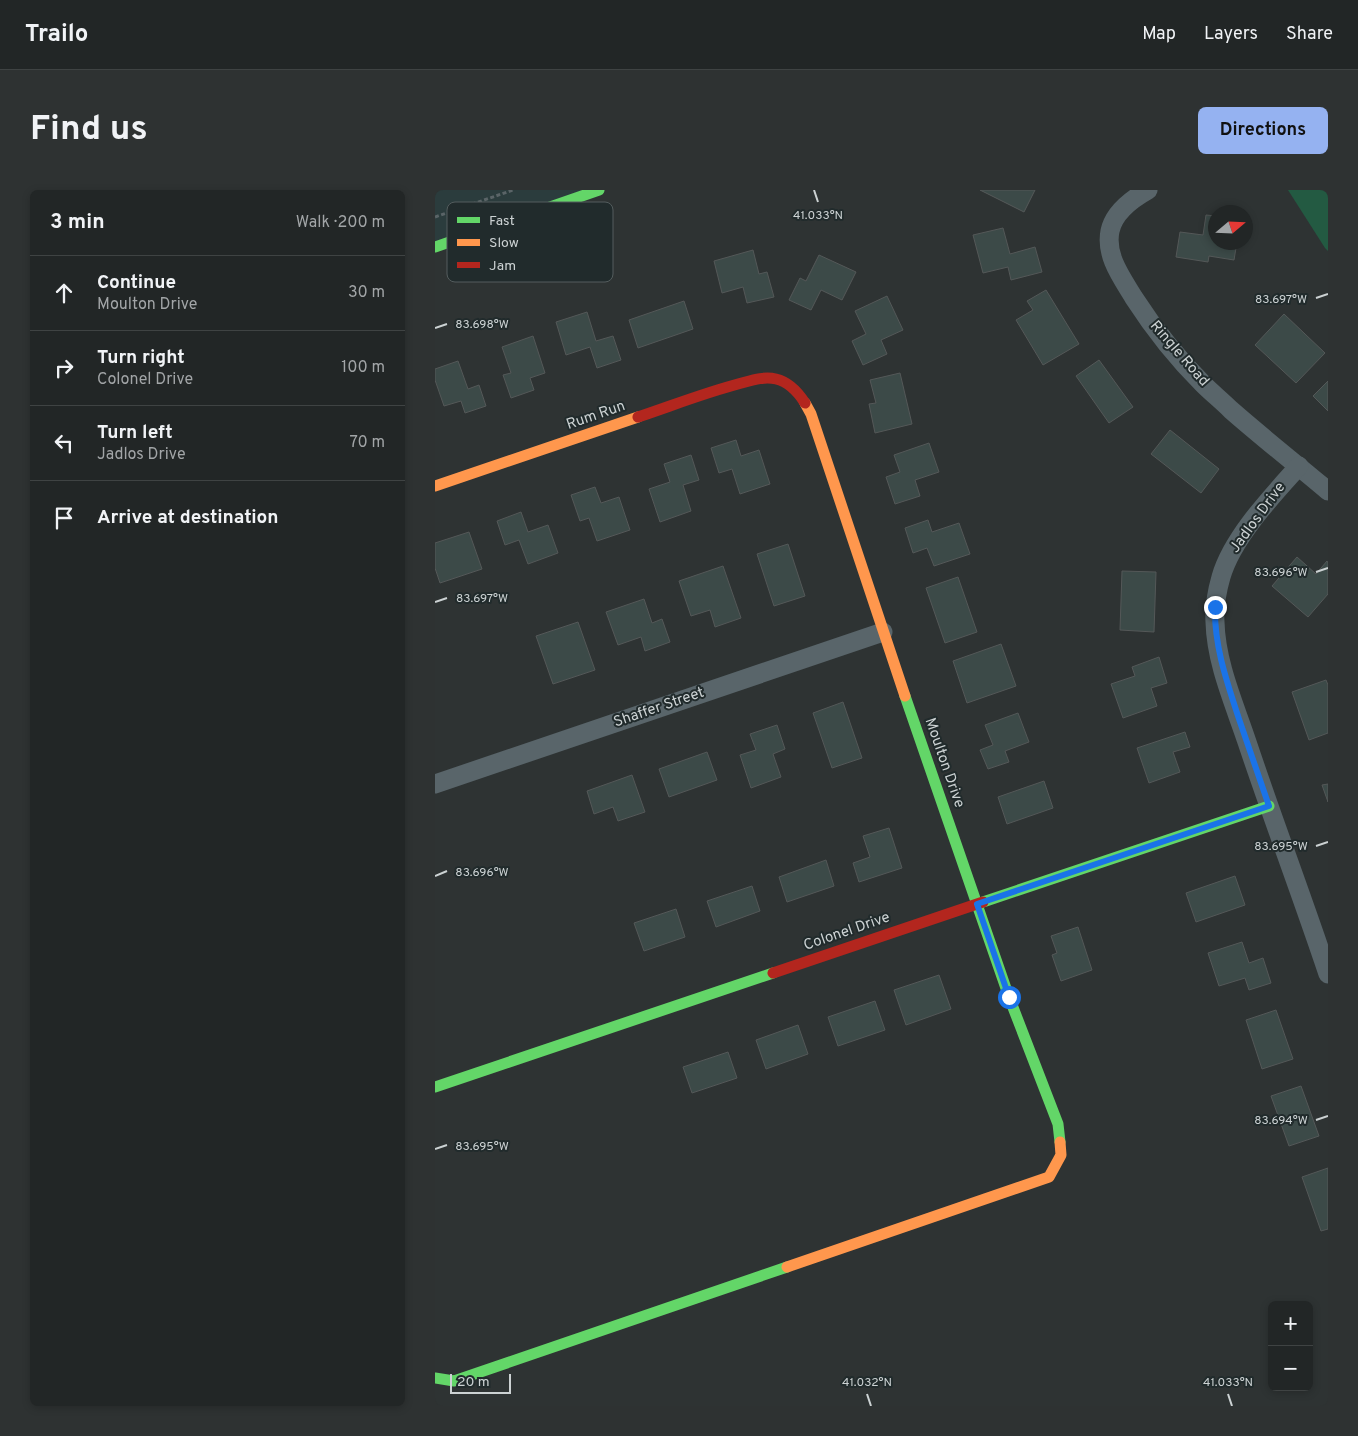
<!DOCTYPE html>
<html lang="en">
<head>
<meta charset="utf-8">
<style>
	:root { --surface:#222626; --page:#2e3232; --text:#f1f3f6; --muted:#a2a5a7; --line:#3f4343; --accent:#95b2f1 }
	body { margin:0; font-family:Overpass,sans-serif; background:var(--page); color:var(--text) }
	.controls { position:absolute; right:15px; bottom:15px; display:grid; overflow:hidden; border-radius:8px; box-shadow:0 2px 8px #0003 }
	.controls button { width:45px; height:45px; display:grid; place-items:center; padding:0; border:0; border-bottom:1px solid var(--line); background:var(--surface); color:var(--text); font:25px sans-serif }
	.compass { position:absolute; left:773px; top:15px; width:45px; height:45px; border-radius:50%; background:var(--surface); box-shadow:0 2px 8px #0003; rotate:71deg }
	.scale { position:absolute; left:15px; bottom:12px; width:61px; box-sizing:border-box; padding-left:5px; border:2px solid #ccd2d3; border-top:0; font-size:14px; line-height:18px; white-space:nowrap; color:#ccd2d3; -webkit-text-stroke:4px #212b2c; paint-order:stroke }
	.stop { position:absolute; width:15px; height:15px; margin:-11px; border:4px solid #1a73e8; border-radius:50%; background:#fff }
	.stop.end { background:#1a73e8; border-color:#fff; box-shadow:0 1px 5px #0008 }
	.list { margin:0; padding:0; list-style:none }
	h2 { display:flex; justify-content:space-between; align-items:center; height:65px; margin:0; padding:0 20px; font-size:21px }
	h2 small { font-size:16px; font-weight:400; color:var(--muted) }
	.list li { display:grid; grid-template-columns:32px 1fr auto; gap:15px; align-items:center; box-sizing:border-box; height:75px; padding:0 20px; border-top:1px solid var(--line) }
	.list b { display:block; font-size:19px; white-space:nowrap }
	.list p { margin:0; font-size:16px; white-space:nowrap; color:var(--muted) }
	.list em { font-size:16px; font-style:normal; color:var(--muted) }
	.icon { flex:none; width:28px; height:28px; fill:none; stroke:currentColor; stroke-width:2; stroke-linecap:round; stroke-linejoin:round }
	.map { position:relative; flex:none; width:893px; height:1216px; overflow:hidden; border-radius:8px }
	header { display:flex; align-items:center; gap:30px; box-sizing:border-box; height:70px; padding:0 25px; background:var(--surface); border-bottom:1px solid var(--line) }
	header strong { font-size:24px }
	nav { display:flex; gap:28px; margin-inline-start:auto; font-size:18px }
	.intro { display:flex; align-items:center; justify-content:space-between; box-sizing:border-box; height:120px; padding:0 30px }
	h1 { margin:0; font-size:35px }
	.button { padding:12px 22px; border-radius:8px; background:var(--accent); color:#111; font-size:18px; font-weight:700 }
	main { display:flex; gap:30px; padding:0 30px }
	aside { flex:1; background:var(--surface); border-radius:8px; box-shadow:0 2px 8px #0003 }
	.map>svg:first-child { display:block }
	.built { fill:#2b3c3d }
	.green { fill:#235a42 }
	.building { fill:#3c4a48; stroke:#545858 }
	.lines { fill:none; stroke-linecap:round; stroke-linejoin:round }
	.path { stroke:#5a6467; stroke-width:3; stroke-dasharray:4 2.5; stroke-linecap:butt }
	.street { stroke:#59656a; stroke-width:19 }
	.fast { stroke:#63d668; stroke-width:11 }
	.slow { stroke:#ff974d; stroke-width:11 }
	.jam { stroke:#b3261e; stroke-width:11 }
	.route { stroke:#1a73e8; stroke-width:6 }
	.ticks { fill:none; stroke:#ccd2d3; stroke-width:2 }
	.labels { text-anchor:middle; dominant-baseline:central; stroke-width:4; stroke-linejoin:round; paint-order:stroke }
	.street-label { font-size:15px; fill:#ccd2d3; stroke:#212b2c }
	.key { fill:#212b2c; stroke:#545d5e; stroke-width:1 }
	.key-label { font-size:14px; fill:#ccd2d3 }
	.ticks-label { font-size:12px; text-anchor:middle; fill:#ccd2d3; stroke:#212b2c; stroke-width:4; stroke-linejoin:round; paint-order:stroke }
</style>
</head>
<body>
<header>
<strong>Trailo</strong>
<nav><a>Map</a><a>Layers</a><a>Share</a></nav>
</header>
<div class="intro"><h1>Find us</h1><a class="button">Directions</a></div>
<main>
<aside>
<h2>3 min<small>Walk · 200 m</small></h2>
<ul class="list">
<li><svg class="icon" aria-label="ahead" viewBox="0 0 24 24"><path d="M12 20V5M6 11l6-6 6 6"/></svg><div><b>Continue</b><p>Moulton Drive</p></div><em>30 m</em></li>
<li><svg class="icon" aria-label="right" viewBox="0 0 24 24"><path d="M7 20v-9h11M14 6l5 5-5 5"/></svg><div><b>Turn right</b><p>Colonel Drive</p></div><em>100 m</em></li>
<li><svg class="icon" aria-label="left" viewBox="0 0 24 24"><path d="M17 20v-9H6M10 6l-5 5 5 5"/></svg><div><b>Turn left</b><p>Jadlos Drive</p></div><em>70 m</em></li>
<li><svg class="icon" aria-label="arrive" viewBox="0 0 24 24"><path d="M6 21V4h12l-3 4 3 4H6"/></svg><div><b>Arrive at destination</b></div></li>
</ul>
</aside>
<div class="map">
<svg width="893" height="1216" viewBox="0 0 893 1216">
	<rect width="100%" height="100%" fill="#2e3333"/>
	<path class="built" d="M0,0H164L0,57Z"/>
	<path class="green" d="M853,0H893V61L890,58Z"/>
	<g class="building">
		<path d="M545,0H600L589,22Z"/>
		<path d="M771,25L781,26V52H802L799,70L774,66L773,72L741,67L745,42L768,45Z"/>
		<path d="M568,38L575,64L600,57L607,82L576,90L573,77L548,83L538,45Z"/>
		<path d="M318,60L324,84L332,82L339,107L312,113L308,97L287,103L279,71Z"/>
		<path d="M384,65L421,82L407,110L386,100L376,120L354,110L365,88L371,91Z"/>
		<path d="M611,100L644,154L608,175L581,130L598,120L592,111Z"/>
		<path d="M452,106L468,140L446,150L452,164L428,175L417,151L431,144L420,121Z"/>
		<path d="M249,111L258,139L203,158L194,130Z"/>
		<path d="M152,122L161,151L178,146L186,170L162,178L155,157L131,165L121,132Z"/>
		<path d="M849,124L890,163L861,193L820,155Z"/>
		<path d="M98,146L110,183L95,188L99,200L76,208L68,185L76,183L67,157Z"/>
		<path d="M664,170L698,217L674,233L641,186Z"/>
		<path d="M23,171L33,199L44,195L51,216L30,223L26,211L9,216L0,190V179Z"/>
		<path d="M465,183L477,234L440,243L434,214L441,213L435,190Z"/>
		<path d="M893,191V221L878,206Z"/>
		<path d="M735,240L784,279L766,303L716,264Z"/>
		<path d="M301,250L306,266L324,260L335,294L305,304L297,279L284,283L276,258Z"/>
		<path d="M494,253L504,282L480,290L485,306L460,314L451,287L465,282L459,265Z"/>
		<path d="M256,265L264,290L248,295L256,321L225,332L214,299L235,292L229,274Z"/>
		<path d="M160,297L166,313L184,307L195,340L162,351L154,328L145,331L136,305Z"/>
		<path d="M86,322L93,342L113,335L123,363L93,374L84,350L70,355L62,331Z"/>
		<path d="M493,330L497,342L524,333L535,364L499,376L492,358L478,363L470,338Z"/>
		<path d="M34,342L47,379L5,393L0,378V353Z"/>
		<path d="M353,354L370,406L339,416L322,364Z"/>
		<path d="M862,367L881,384L892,371L893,373V404L873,427L837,396Z"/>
		<path d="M288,376L306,428L280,437L275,420L256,426L244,391Z"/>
		<path d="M687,381L721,382L719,442L685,440Z"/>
		<path d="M523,387L542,442L510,453L491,398Z"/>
		<path d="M209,409L217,433L227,429L235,452L210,461L206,447L183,455L171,422Z"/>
		<path d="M143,432L160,480L118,494L101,446Z"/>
		<path d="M566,454L581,496L532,513L518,471Z"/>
		<path d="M724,467L732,493L716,498L722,516L688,528L676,494L700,486L697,477Z"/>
		<path d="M891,490L893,495V543L874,550L857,502Z"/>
		<path d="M408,512L427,568L397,578L378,523Z"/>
		<path d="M583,523L594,552L570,561L574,572L553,579L545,560L558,555L550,535Z"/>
		<path d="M342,535L350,559L338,564L346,587L316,598L305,565L321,560L315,544Z"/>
		<path d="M750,542L755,557L738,562L745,582L714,593L702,558Z"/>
		<path d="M272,562L282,590L234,607L224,579Z"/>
		<path d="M197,585L210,622L183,631L178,617L159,624L152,601Z"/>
		<path d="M609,591L618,618L572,634L563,607Z"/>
		<path d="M893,594V612L887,595Z"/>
		<path d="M454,638L467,678L424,692L418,673L435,667L428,646Z"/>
		<path d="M391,670L399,696L352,712L344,687Z"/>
		<path d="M800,686L810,715L761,732L751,703Z"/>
		<path d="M317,696L325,721L281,737L272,711Z"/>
		<path d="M241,719L250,747L209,761L199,733Z"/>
		<path d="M643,737L657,780L626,791L617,765L622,763L616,746Z"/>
		<path d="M807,752L814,773L828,768L836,793L814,800L810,788L784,796L773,763Z"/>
		<path d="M504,785L516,819L471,835L459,800Z"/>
		<path d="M440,811L450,840L403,856L393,827Z"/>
		<path d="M841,820L858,869L827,879L811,830Z"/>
		<path d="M363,835L373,864L331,879L321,850Z"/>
		<path d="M293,862L302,888L257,903L248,877Z"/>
		<path d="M866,896L884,946L854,956L836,906Z"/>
		<path d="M893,978V1039L886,1041L867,987Z"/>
	</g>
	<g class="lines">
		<path class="path" d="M0,27L78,0"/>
		<g class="street">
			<path d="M713,0C697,9 679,22 675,41C670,66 687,88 699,108C719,139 742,168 768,194C777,203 787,211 796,220C828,248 861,274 893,301"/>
			<path d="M864,276C837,306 797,348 786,387C782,401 779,417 780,432C781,473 799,513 812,552C838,630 867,706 893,784"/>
			<path d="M0,594L448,442"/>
		</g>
		<g class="fast">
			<path d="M0,57L164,0"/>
			<path d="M470,506L574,807L623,934L625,952"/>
			<path d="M548,712L834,616"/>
			<path d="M0,897L338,783"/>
			<path d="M0,1188L19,1191L352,1077"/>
		</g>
		<g class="slow">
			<path d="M370,213L376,224L470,506"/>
			<path d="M0,296L203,227"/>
			<path d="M352,1077L614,987L626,965L625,952"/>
		</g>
		<g class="jam">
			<path d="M203,227C236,216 269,203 303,194C315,191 328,186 341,189C354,192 363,202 370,213"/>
			<path d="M338,783L548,712"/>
		</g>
	</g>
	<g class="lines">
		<path class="route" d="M574,807L542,714L834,616C824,587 814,558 804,529C792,492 779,456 780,417"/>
	</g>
	<path class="ticks" d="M379,0L383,12M881,108L893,104M0,138L12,134M881,382L893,378M0,412L12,408M881,656L893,652M0,686L12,681M881,930L893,926M0,959L12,955M432,1204L436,1216M793,1204L797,1216"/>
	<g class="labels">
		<g class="street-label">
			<text transform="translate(744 164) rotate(49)">Ringle Road</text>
			<text transform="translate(161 226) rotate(-19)">Rum Run</text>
			<text transform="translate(823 328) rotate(-54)">Jadlos Drive</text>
			<text transform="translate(224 518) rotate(-19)">Shaffer Street</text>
			<text transform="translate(509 573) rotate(71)">Moulton Drive</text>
			<text transform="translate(412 742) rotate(-19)">Colonel Drive</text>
		</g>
	</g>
	<rect x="12" y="12" width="166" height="80" rx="8" class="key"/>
	<rect x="22" y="27" width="23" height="6" fill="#63d668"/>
	<rect x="22" y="49" width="23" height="7" fill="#ff974d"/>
	<rect x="22" y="72" width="23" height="6" fill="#b3261e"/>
	<g class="key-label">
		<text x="54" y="35">Fast</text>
		<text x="54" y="57">Slow</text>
		<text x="54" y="80">Jam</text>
	</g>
	<g class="ticks-label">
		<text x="383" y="29">41.033°N</text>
		<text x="846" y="113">83.697°W</text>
		<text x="47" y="138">83.698°W</text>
		<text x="846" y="386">83.696°W</text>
		<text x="47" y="412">83.697°W</text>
		<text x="846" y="660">83.695°W</text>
		<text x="47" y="686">83.696°W</text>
		<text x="846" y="934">83.694°W</text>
		<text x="47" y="960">83.695°W</text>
		<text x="432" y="1196">41.032°N</text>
		<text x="793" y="1196">41.033°N</text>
	</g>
</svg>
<div class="controls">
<button>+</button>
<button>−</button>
</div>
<svg class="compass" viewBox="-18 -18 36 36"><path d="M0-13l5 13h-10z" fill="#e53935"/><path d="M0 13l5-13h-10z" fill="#a2a5a7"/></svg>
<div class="scale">20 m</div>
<div class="stop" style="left:574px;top:807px"></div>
<div class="stop end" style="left:780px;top:417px"></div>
</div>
</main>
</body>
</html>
